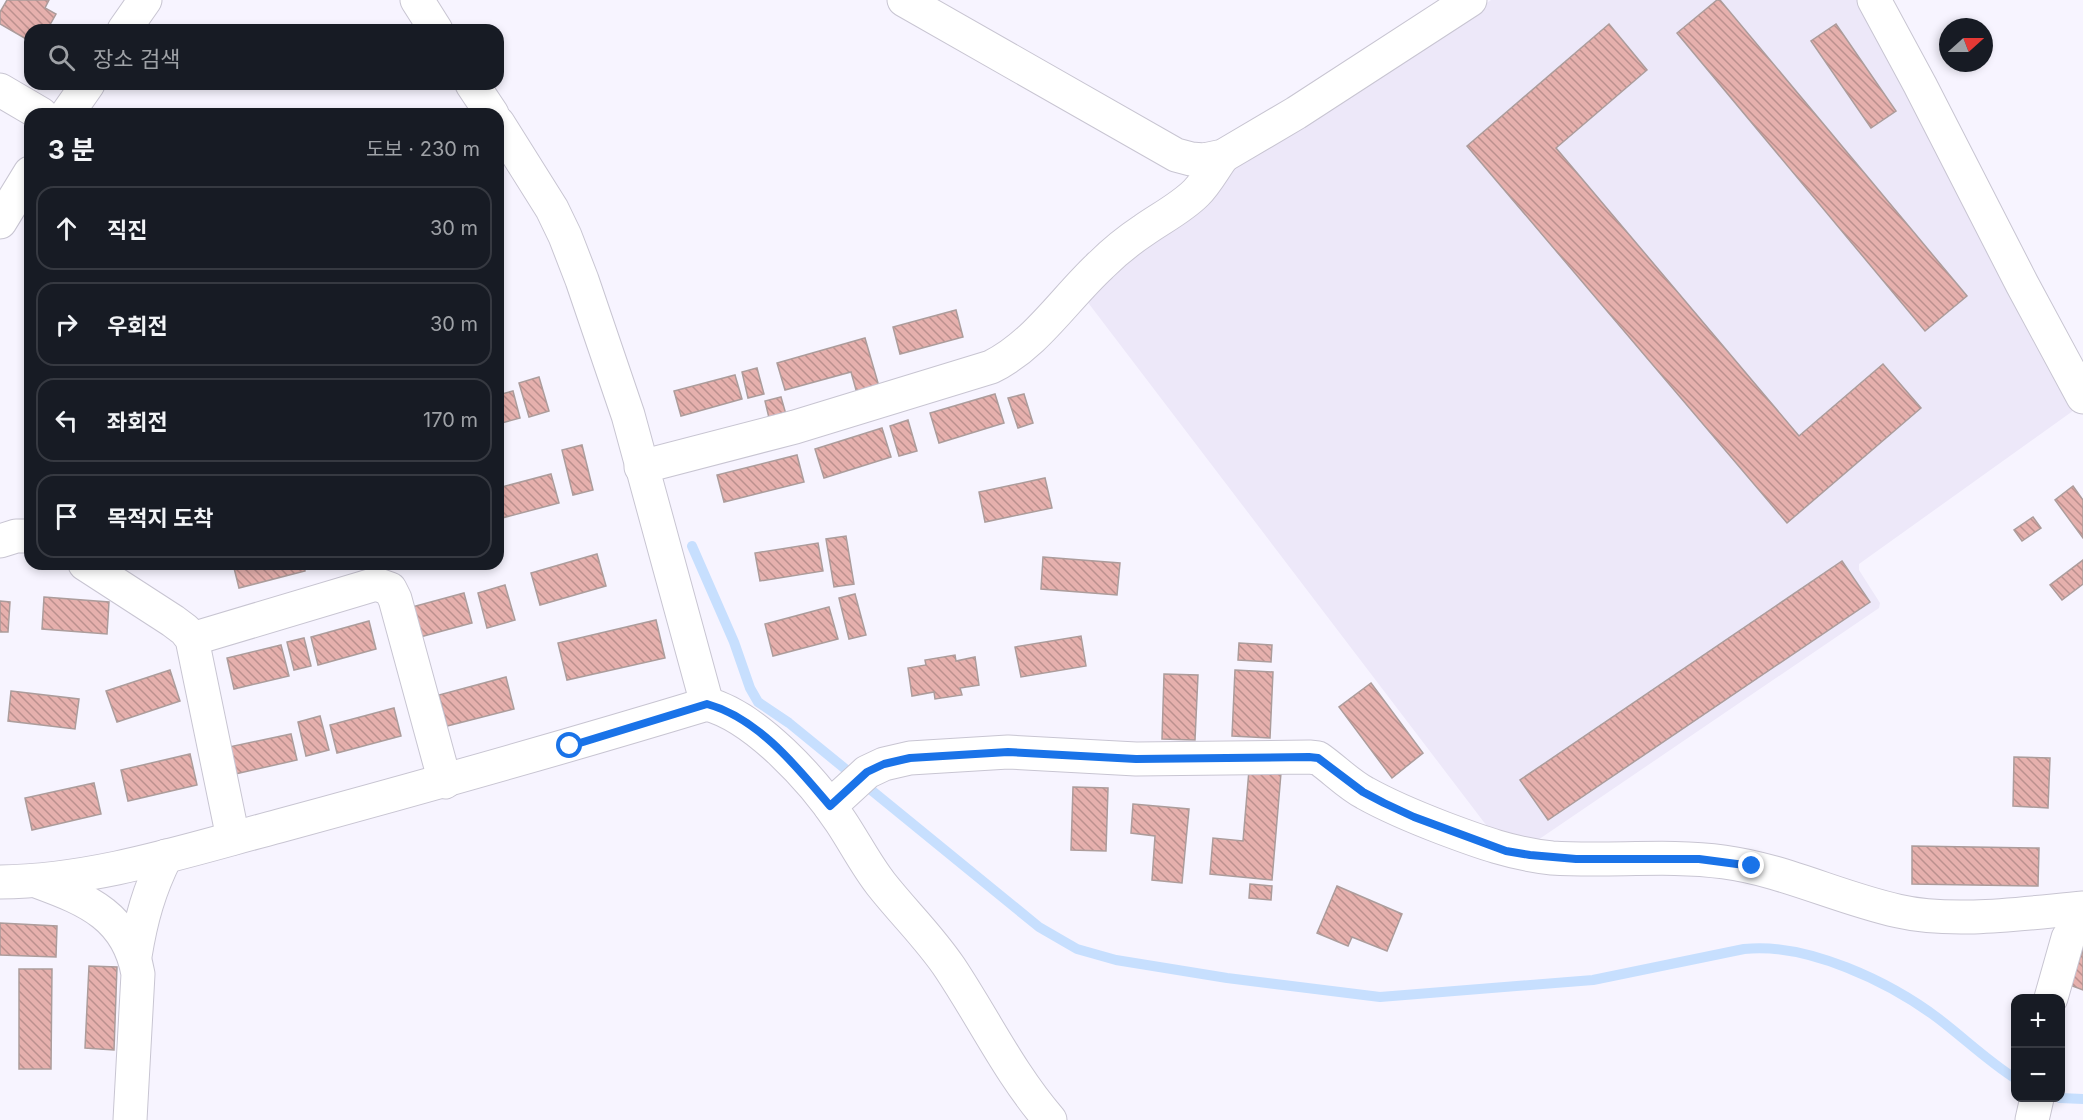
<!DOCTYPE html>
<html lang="ko">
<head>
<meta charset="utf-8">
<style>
	:root { --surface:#171b24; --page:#242831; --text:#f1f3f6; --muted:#9ea1a6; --line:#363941 }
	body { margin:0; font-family:Inter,"Noto Sans KR",sans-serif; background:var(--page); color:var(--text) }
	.controls { position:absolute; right:18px; bottom:18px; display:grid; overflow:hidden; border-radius:12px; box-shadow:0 3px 9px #0003 }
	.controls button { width:54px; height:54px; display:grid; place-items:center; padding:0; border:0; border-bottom:2px solid var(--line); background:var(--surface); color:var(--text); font:30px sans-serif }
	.compass { position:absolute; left:1939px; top:18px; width:54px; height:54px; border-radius:50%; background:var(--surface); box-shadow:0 3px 9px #0003; rotate:69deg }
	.stop { position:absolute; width:18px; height:18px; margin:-14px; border:4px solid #1a73e8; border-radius:50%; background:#fff }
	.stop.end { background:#1a73e8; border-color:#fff; box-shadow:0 2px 6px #0008 }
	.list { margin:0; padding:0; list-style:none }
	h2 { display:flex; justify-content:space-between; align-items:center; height:78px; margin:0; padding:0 24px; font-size:26px }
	h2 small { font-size:20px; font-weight:400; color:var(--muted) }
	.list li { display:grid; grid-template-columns:39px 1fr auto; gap:18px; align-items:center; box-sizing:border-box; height:84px; margin:0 12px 12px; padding:0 12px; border:2px solid var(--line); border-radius:18px }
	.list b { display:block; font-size:22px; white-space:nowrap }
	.list em { font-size:20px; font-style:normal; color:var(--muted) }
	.icon { flex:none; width:33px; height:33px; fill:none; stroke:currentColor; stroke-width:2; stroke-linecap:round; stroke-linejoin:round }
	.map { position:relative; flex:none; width:2083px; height:1120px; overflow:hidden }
	.search { position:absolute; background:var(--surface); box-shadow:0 3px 9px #0003; left:24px; top:24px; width:480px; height:66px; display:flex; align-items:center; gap:15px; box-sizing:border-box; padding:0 21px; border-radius:18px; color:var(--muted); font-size:22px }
	.panel { position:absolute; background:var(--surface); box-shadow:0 3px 9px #0003; left:24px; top:108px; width:480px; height:462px; border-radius:18px }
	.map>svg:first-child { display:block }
	.built { fill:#ede8f9 }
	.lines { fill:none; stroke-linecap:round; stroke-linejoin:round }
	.stream { stroke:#c7dffe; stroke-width:10 }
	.building { fill:url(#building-back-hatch); stroke:#ac9c9b; stroke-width:1.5 }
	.minor-casing { stroke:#c8c5d2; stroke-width:35 }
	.minor { stroke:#fff; stroke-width:33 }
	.route { stroke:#1a73e8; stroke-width:8 }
</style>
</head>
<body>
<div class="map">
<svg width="2083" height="1120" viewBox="0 0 2083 1120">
	<defs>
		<pattern id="building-back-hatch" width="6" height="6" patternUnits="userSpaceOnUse" patternTransform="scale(1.5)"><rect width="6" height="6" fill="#e6b0ad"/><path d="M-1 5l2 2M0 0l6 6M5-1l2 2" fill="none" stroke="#bb908e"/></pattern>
	</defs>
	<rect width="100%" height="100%" fill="#f7f4ff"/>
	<path class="built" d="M1491,0H1861L2077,408L1859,564V570L1880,603L1879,608L1532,844L1496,838L1083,296L1235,168L1425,45Z"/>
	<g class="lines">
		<g class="stream">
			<path d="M692,546L734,642L750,688L758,702L789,723L1039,927L1077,949L1116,960L1227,978L1380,997L1593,980L1744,949C1807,942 1890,982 1939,1019C1965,1039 1989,1062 2016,1079"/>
			<path d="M2060,1098L2083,1099"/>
		</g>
	</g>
	<g class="building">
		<path d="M7,0H49L45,8L56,14L47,30H30L28,40L0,24V12Z"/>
		<path d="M1717,0H1720L1967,296L1925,331L1677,33Z"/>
		<path d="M1609,24L1647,70L1556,148L1799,436L1883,364L1921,408L1787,523L1467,146Z"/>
		<path d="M1836,24L1896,111L1871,128L1811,41Z"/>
		<path d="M956,310L963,337L900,354L893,327Z"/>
		<path d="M865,338L880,390L858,397L851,372L785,390L777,363Z"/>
		<path d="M757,368L764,394L748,398L742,372Z"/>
		<path d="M735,375L742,399L681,416L674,391Z"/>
		<path d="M539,377L549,411L529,417L519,383Z"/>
		<path d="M513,391L520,418L498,424V395Z"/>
		<path d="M995,394L1004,423L939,443L930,413Z"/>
		<path d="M1024,394L1033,423L1018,428L1008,398Z"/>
		<path d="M781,397L787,418L770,422L765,401Z"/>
		<path d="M908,420L917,451L899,456L890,426Z"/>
		<path d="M882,428L891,457L824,478L815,449Z"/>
		<path d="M582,445L593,490L573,495L562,450Z"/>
		<path d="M797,455L804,482L724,502L717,475Z"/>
		<path d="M551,474L559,503L502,518L498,501V488Z"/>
		<path d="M1045,478L1052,508L985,522L979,492Z"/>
		<path d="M2073,486L2083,500V538L2055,500Z"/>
		<path d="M2033,517L2041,528L2022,541L2014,530Z"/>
		<path d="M846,536L854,584L834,587L826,539Z"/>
		<path d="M818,543L823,571L760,581L755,553Z"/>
		<path d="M597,554L606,586L540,605L531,573Z"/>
		<path d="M1043,557L1120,563L1117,595L1041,589Z"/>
		<path d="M2083,560V584L2062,600L2050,585Z"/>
		<path d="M1842,561L1870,602L1548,820L1520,780Z"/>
		<path d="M233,564H304L305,571L239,588Z"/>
		<path d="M505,585L515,620L487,628L478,593Z"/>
		<path d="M464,593L472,623L420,637L412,607Z"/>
		<path d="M855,594L866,635L849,639L839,598Z"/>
		<path d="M44,597L109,602L107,634L42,629Z"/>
		<path d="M0,601L10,602L8,632H0Z"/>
		<path d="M829,607L838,639L773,656L765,624Z"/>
		<path d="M656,620L665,658L567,680L558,643Z"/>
		<path d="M369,621L376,649L318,665L311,637Z"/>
		<path d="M1081,636L1086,666L1021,677L1015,647Z"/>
		<path d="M304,638L311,666L294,670L287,642Z"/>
		<path d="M1239,643L1272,645L1271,662L1238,660Z"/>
		<path d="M281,645L289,676L234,689L227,658Z"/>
		<path d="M955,655L956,661L975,657L979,685L960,688L962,695L935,699L934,692L912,696L908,668L926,665L925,660Z"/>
		<path d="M170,670L180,701L117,722L106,691Z"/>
		<path d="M1235,670L1273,672L1270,738L1232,736Z"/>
		<path d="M1164,674L1198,675L1195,740L1162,739Z"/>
		<path d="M506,677L514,709L447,726L439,695Z"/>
		<path d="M1371,683L1423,753L1392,778L1339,707Z"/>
		<path d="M11,691L79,699L75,729L8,721Z"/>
		<path d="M394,708L401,736L337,753L330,725Z"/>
		<path d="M320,716L329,750L306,756L298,722Z"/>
		<path d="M291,734L297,760L235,774L229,747Z"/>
		<path d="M190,754L197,785L128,801L121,770Z"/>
		<path d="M2014,757L2050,758L2048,808L2013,806Z"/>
		<path d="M1249,770L1281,773L1272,880L1210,874L1213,838L1243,841Z"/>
		<path d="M94,783L101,814L32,830L25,798Z"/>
		<path d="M1073,787L1108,788L1106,851L1071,850Z"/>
		<path d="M1133,804L1189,809L1182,883L1152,880L1155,836L1131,833Z"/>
		<path d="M1912,846L2039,848L2038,886L1912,884Z"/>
		<path d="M1250,884L1272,886L1271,900L1249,898Z"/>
		<path d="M1337,886L1402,914L1387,951L1352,937L1348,946L1317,933Z"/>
		<path d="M0,923L57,926L56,957L0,955Z"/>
		<path d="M2083,949V990L2070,985Z"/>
		<path d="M89,966L117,967L114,1050L85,1048Z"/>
		<path d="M19,969H52L51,1069H19Z"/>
	</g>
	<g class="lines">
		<defs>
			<g id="minor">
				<path d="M417,0L436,30"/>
				<path d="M904,0L1176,155L1191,159L1204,160L1223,156L1296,113L1470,0"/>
				<path d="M1874,0L1920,85L2022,284L2083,397"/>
				<path d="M124,30L145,0"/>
				<path d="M472,84L492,114"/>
				<path d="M0,90L41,114"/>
				<path d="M67,114L88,84"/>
				<path d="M498,123L552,209L565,236L582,280L628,415L707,704"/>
				<path d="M0,222L30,173"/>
				<path d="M641,467L795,427L991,367C1036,345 1065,298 1101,265C1114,252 1129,240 1144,230C1161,218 1181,208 1196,193C1207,182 1214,168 1223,156"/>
				<path d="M0,541L16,536H30"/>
				<path d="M85,564L173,621L185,630L192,639L233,838"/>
				<path d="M192,639L376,584L390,589L395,599L445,782"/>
				<path d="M830,806L867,772L884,764L910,758L1008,752L1136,759L1309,757L1318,758C1334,769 1348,784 1365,793C1390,807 1417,818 1443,828C1480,842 1513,854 1552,858C1609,862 1667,854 1724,862C1784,870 1839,898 1898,911C1954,924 2026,913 2083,908"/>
				<path d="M0,882C95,881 188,850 279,826C423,787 565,747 707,704C756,717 814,781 841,822C855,843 866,865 881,884C903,912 930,938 950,968C984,1019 1010,1074 1050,1120"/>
				<path d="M39,882C88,900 128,917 138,974L130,1120"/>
				<path d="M135,956C141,919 149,890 166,856"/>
				<path d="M2051,998L2068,938L2083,915"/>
				<path d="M2032,1120L2037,1098"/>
			</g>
		</defs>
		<use href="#minor" class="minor-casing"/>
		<use href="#minor" class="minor"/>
	</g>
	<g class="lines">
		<path class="route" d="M570,746L707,704C758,718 797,767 830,806L867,772L884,764L910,758L1008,752L1136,759L1309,757L1318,758L1363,792L1384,803L1414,817L1506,851L1530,855L1576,859H1699L1752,866"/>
	</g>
</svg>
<div class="controls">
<button>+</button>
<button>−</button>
</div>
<svg class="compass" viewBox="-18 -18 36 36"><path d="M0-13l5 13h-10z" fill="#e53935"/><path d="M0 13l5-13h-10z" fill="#9ea1a6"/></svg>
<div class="stop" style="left:570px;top:746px"></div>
<div class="stop end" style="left:1752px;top:866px"></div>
<div class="search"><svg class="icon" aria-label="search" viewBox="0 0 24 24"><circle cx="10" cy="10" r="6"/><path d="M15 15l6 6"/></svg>장소 검색</div>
<section class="panel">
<h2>3 분<small>도보 · 230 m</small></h2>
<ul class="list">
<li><svg class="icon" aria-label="ahead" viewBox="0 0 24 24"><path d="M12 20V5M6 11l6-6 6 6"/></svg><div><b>직진</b></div><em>30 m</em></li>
<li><svg class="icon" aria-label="right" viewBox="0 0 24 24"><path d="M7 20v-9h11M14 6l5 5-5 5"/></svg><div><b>우회전</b></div><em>30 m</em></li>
<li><svg class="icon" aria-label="left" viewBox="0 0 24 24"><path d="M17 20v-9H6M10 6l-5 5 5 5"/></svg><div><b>좌회전</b></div><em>170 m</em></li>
<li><svg class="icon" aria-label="arrive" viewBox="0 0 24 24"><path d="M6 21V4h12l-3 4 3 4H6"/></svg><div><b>목적지 도착</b></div></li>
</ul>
</section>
</div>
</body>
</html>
